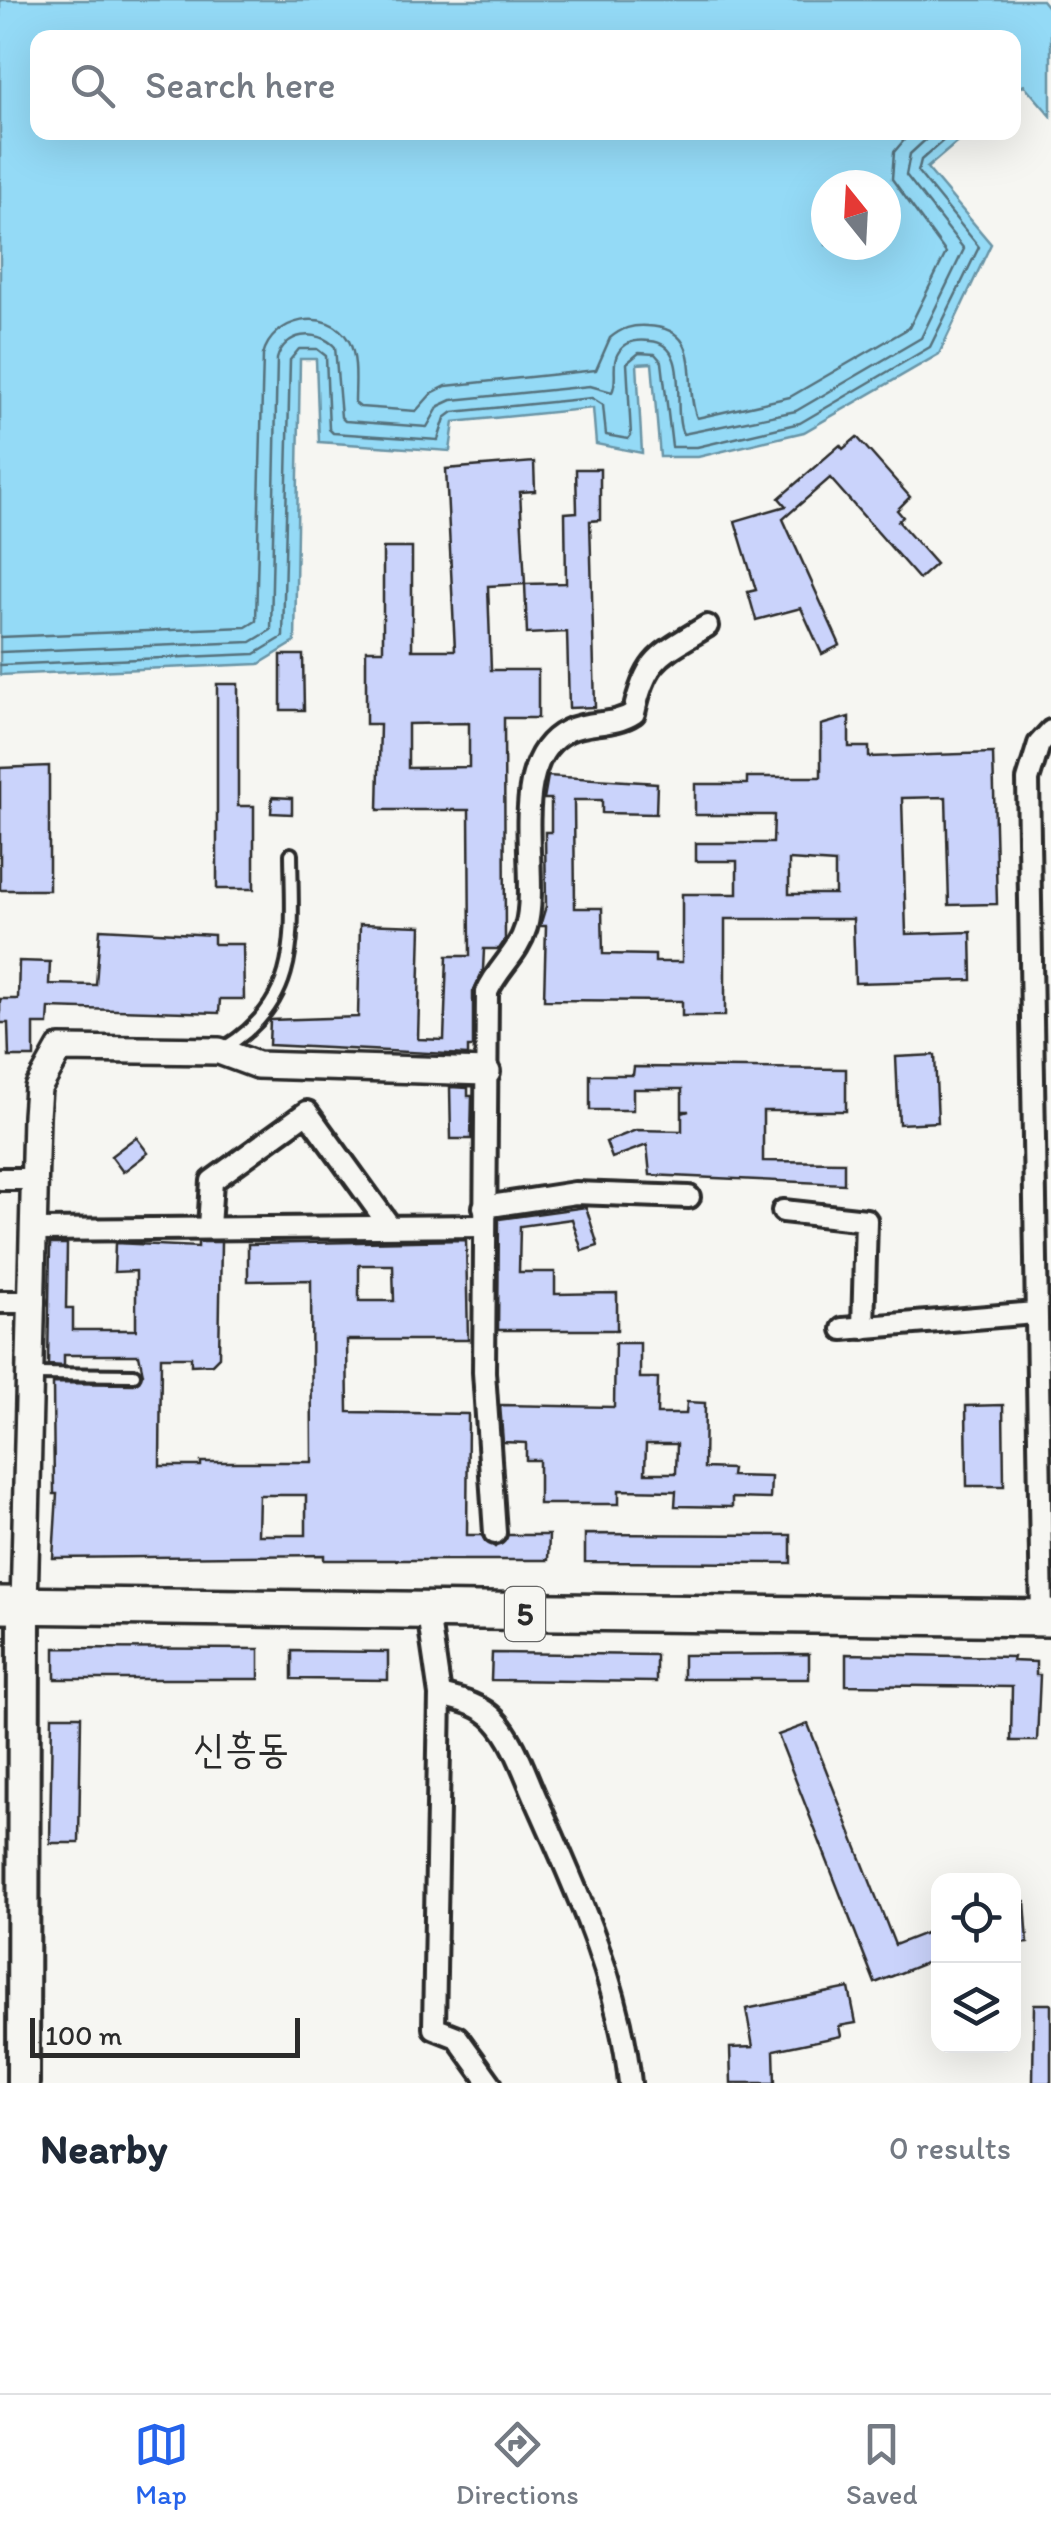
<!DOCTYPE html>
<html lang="en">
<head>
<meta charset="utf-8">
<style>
	:root { --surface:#fff; --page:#f2f2f3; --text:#1f2937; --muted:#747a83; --line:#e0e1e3; --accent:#2563eb }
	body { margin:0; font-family:Itim,"Poor Story",sans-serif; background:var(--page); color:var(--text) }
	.controls { position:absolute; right:30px; bottom:30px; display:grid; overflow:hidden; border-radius:20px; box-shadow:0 10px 40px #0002 }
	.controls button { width:90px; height:90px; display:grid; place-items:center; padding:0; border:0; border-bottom:2px solid var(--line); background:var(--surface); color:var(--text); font:50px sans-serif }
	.compass { position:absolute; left:811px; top:170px; width:90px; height:90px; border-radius:50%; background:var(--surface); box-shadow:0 10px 40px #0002; rotate:342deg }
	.scale { position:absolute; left:30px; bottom:25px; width:270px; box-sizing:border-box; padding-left:10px; border:5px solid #2b2b2b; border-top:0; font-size:28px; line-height:35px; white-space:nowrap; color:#2b2b2b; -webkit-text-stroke:8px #f6f6f2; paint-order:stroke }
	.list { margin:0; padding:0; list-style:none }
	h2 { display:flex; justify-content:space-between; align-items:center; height:130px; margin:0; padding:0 40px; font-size:42px }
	h2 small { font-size:32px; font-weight:400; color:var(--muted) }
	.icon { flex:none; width:55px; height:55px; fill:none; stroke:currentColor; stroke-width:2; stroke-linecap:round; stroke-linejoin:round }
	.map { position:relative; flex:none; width:1051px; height:2083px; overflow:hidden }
	.search { position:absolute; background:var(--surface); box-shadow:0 10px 40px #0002; left:30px; right:30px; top:30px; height:110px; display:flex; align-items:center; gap:25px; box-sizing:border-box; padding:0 35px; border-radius:20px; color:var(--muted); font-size:38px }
	.sheet { height:310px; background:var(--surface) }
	nav { display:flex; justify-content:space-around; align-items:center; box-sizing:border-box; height:140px; border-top:2px solid var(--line); background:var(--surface); font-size:28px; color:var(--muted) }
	nav a { display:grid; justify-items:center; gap:5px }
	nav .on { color:var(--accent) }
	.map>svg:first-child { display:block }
	.water { fill:#94daf6; stroke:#6a94a5; stroke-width:2.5; fill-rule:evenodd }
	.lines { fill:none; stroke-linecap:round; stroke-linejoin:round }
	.shore { stroke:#55717c; stroke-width:2.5 }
	.building { fill:#cad3fb; stroke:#2b2b2b; stroke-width:2.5; fill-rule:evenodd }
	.service-casing { stroke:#2b2b2b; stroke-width:18 }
	.minor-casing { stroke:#2b2b2b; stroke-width:28 }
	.tertiary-casing { stroke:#2b2b2b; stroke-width:32 }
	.secondary-casing { stroke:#2b2b2b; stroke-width:38 }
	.trunk-casing { stroke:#2b2b2b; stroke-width:42 }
	.service { stroke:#f6f6f2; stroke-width:10 }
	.minor { stroke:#f6f6f2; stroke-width:20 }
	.tertiary { stroke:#f6f6f2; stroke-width:25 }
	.secondary { stroke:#f6f6f2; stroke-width:30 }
	.trunk { stroke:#f6f6f2; stroke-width:35 }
	.labels { text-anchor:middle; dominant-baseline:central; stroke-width:9; stroke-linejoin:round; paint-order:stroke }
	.shield { fill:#f6f6f2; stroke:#686867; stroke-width:2.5 }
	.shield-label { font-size:32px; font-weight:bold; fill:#2b2b2b }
	.quarter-label { font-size:40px; fill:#2b2b2b; stroke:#f6f6f2 }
</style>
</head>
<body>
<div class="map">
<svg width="1051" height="2083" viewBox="0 0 1051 2083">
	<rect width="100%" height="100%" fill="#f6f6f2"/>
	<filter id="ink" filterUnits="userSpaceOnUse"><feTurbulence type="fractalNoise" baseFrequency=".01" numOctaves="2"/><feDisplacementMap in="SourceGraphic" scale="20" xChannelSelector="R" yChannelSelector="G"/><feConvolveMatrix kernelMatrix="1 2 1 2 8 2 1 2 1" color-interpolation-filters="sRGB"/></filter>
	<g filter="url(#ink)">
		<path class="water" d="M0,0H1042L1051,11V116L1024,85L1014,93V38H38V132L968,133L927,168L991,244L939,354L804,432L698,457H660L652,363L637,364L642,453L596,444L593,408L454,422L450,451L319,442L316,359H300L295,642L259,664L0,675ZM826,185H886V245H826Z"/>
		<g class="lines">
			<g class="shore">
				<path d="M0,637L246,627L256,621L263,355C272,318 328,305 349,341C358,358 355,384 355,403L360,407L416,411L432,393L446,386L596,370L610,338C622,328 632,325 647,326C707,328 682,383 697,418L790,397L909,328L946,253L892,179L894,152L911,132"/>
				<path d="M0,652L251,642L271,630L277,359C284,332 317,328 335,347L341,417L345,421L427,427L439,406L452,400L590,386L612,392C619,379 609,362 621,349C629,340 639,340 650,341C692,344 671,409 683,434L796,411L921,338L964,249L906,175L910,154L934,132"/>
				<path d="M0,665L255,654L283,637L290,360L299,349H317L326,356L329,429L333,433L438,440L445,418L453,412L592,398L603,405L606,435L628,439L631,435L627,363L639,353L655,354L662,362L672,447H697L800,423L930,347L979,247L918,172L921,160L953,132"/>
			</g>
		</g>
		<g class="building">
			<path d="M857,437L910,497L897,510L903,517L898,521L936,564L919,579L830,478L783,519L840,645L822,654L801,608L756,620L748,592L756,590L735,521L786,506L779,498L840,445L843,449Z"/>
			<path d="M534,462L535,491L520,492L525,584L488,586L491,670H538V718H504L505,940L499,949H484L483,970L473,992V1047H468V1055L269,1045L270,1020L358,1017L360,924L421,926L418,1039L444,1040L447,956H470L469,810H378L380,724H366V650H383V548H412V650H455L446,469ZM469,723V767L408,768V724Z"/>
			<path d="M576,469H600V520L590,521L595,707L569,708L567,632L527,634L525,584L566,583L565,513L577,512Z"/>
			<path d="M281,655H303L304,710H281Z"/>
			<path d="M217,684H238V806H254V889H217Z"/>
			<path d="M849,717V747H869V757L993,753L997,904L949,905L946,797L902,798L906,934L971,932L972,980L855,983L853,919H725V1016H682V1001L544,1000L546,926H540L546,906L545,832H551V799H544L548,776L657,783L656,814L602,813V800H574L575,908H602L603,954L655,955V962H682V894H737V861H696V843H773L774,815H695V784H747V777H821V725ZM789,860L835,863V894H789Z"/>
			<path d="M49,766V890H0V768Z"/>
			<path d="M272,797L292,798V814L271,813Z"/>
			<path d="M100,929L214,935V944H243L244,999H220L219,1013L49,1008L48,1024H34V1057H9L8,1023H0V999H18L19,961L50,962L49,984L96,985Z"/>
			<path d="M935,1055L938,1122L899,1124L896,1057Z"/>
			<path d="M634,1067L846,1069V1111H763V1161L844,1162V1184L650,1175L647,1145L612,1158L606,1142L636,1130L682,1131V1113L689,1111H682V1089H633V1110H590V1075H633Z"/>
			<path d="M450,1087L468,1088V1096H472L471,1139H451Z"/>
			<path d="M136,1137L148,1153L123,1172L111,1156Z"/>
			<path d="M586,1207L598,1246L582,1251L572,1219L520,1226L519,1272H555V1294L617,1293V1330H498L499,1219Z"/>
			<path d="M466,1240L468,1340H347L348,1412L468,1414L467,1535H481L495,1547L508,1535H549L548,1560H324V1555L53,1558L57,1494H54L53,1383L134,1384L143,1374L139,1355H64V1366L48,1365L50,1244H67L66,1308H73V1330H136V1271L114,1272L115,1243L198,1247V1242H221L219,1357L212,1364L191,1365V1357H161L160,1466H201V1462H312L311,1280L248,1281V1244ZM359,1265H393L394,1301H359ZM259,1495H306V1535H258Z"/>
			<path d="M615,1343H640V1378H658L657,1414H686L687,1402L705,1403L704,1468L732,1469L731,1476L771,1477L770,1499L732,1498V1507L675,1506L676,1491L619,1490V1504H539V1460H526V1443L503,1442L500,1405L614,1407ZM646,1444H677L676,1473H645Z"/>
			<path d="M1003,1405L1004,1486H967L966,1406Z"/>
			<path d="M585,1534L791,1535V1563L585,1562Z"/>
			<path d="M55,1648L259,1649V1679H55Z"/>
			<path d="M292,1651L388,1652V1680L292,1679Z"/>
			<path d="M492,1653L656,1655V1682L491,1680Z"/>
			<path d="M809,1654V1679H683V1655Z"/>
			<path d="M846,1654L1013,1657L1012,1661L1036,1662V1675H1040L1037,1741H1011L1012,1687L846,1685Z"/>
			<path d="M52,1716H81L79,1843H50Z"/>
			<path d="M808,1724L895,1945L938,1928V1958L875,1983L778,1735Z"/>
			<path d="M1014,1901H1025L1028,1943L1014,1944Z"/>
			<path d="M849,1988L856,2023L839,2026L841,2036L774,2050L775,2083H731L730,2048L753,2047L746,2009Z"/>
			<path d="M1034,2004H1051V2083H1033Z"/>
		</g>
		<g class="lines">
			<defs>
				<g id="service">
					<path d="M224,1048C302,1001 292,934 291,854"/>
					<path d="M33,1374L134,1375"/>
				</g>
				<g id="minor">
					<path d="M0,1179H36"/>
					<path d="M484,1207L575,1193L689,1197"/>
					<path d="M783,1211L866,1220L863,1328"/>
					<path d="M209,1227L212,1181L307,1112L389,1225"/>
					<path d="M37,1230L482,1226"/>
					<path d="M0,1302H34"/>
					<path d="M843,1329L1035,1313"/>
					<path d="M495,1533L484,1372L487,992C498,967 518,954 526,927C541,874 504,762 567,731C589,720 613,727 634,713C646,657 660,655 707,626"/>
					<path d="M428,1613L440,1695L434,2028L457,2037L490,2083"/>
					<path d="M1042,1618L1028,780L1039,744L1051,731"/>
					<path d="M440,1695C460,1700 480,1704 495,1720C515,1741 525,1775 537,1801C577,1891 620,1984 630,2083"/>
				</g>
				<path id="tertiary" d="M24,1606L36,1116L38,1088L60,1049L219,1051L257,1065L487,1072"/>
				<path id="secondary" d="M23,2083L24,1606"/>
				<path id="trunk" d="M0,1605L1051,1618"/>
			</defs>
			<use href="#service" class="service-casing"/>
			<use href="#minor" class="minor-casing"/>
			<use href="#tertiary" class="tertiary-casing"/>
			<use href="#secondary" class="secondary-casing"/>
			<use href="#trunk" class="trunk-casing"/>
			<use href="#service" class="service"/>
			<use href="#minor" class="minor"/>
			<use href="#tertiary" class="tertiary"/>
			<use href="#secondary" class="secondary"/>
			<use href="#trunk" class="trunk"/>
		</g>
	</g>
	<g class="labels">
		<rect class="shield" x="505" y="1587" width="40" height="54" rx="8"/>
		<g class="shield-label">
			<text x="525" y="1614">5</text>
		</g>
		<g class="quarter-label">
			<text x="241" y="1748">신흥동</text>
		</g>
	</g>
</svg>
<div class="controls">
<button><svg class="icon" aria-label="locate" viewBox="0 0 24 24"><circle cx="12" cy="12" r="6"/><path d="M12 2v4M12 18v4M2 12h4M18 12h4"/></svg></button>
<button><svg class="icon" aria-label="layers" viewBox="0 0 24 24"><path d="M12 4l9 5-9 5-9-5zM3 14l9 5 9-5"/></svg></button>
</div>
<svg class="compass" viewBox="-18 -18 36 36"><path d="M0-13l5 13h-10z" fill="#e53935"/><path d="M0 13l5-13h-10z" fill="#747a83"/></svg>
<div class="scale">100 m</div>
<div class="search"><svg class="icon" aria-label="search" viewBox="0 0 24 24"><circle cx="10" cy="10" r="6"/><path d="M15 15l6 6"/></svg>Search here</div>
</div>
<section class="sheet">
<h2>Nearby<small>0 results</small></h2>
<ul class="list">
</ul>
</section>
<nav>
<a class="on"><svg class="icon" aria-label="map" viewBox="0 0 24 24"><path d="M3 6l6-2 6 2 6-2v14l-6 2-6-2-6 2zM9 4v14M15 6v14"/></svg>Map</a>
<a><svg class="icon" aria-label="directions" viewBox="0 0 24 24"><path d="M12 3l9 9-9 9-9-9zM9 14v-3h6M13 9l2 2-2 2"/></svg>Directions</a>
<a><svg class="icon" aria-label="saved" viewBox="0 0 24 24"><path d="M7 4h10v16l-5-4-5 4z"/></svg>Saved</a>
</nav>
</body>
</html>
